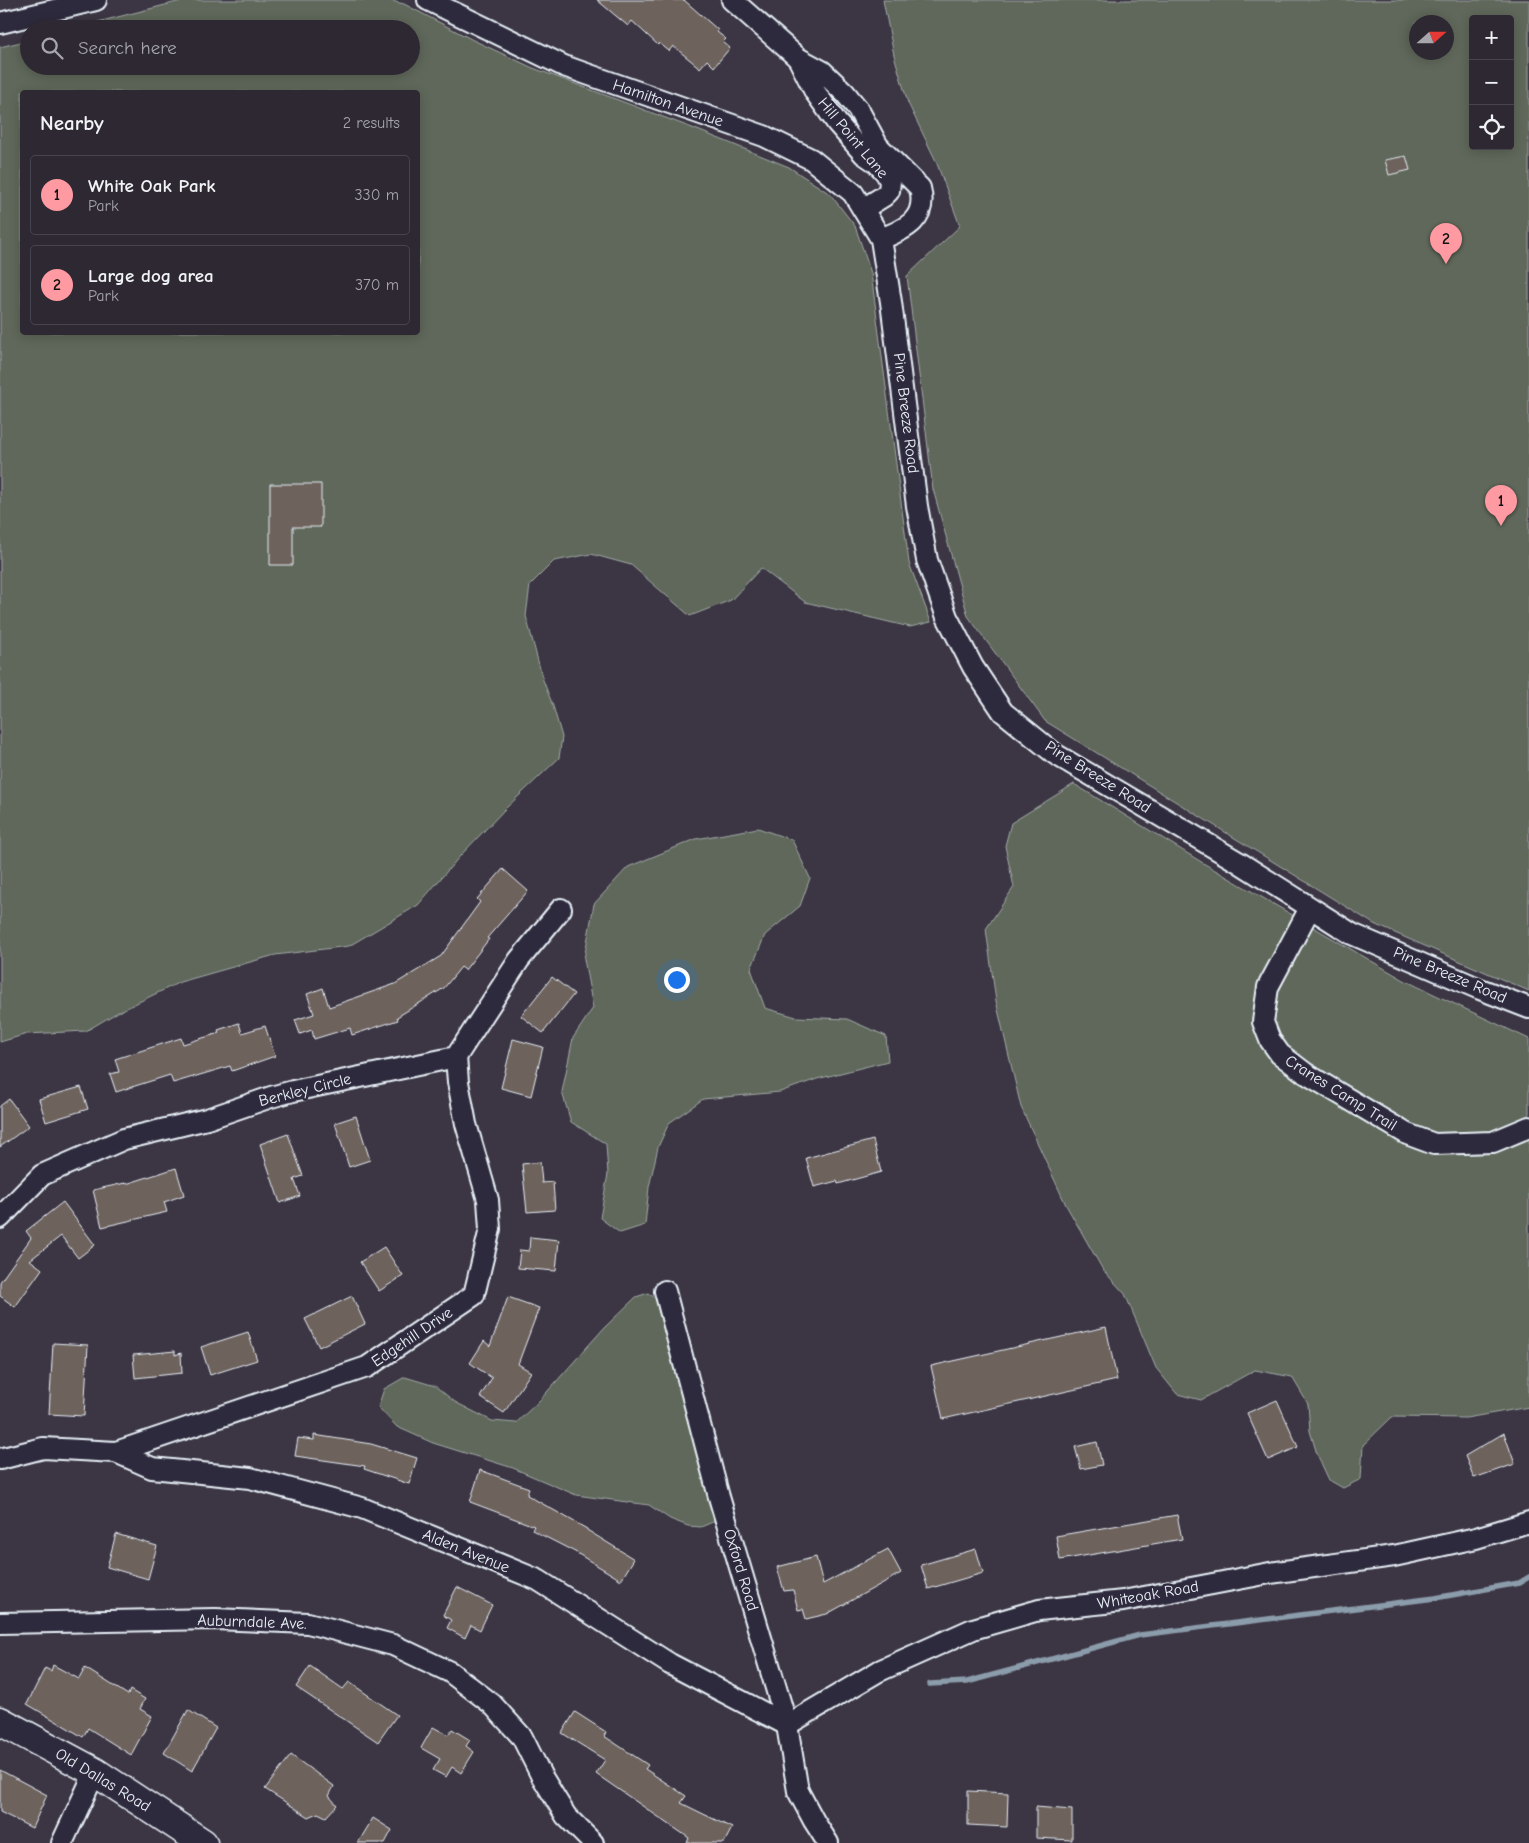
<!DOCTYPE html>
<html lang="en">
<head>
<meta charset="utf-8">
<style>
	:root { --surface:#2d2832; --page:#35303a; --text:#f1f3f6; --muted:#a7a6ac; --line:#48444d; --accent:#ff9aa2 }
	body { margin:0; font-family:"Comic Neue",sans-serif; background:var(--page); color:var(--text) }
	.controls { position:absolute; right:15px; top:15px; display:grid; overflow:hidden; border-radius:5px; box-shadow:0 2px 12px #0003 }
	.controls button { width:45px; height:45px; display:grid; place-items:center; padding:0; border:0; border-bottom:1px solid var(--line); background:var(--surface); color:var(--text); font:25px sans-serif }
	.compass { position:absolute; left:1409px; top:15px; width:45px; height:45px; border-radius:50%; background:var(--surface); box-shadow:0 2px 12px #0003; rotate:69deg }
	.you { position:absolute; left:676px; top:979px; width:18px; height:18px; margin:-12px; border:4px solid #fff; border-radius:50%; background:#1a73e8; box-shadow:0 0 0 8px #1a73e833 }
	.badge { display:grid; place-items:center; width:32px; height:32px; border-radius:50%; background:var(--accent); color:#111; font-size:16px; font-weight:700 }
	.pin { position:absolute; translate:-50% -41px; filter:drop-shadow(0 1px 2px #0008) }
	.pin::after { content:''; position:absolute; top:26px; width:18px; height:15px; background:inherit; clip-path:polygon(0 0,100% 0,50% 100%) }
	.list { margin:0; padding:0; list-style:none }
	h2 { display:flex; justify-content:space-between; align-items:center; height:65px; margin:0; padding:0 20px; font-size:21px }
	h2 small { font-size:16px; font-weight:400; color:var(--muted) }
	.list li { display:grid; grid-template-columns:32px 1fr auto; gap:15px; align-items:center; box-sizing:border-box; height:80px; margin:0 10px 10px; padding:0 10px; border:1px solid var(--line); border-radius:5px }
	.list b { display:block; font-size:19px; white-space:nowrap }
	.list p { margin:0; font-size:16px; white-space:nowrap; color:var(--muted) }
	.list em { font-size:16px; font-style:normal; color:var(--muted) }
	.icon { flex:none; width:28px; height:28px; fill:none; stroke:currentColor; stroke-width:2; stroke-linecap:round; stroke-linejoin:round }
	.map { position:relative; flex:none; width:1529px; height:1843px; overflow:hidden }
	.search { position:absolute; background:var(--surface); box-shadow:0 2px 12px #0003; left:20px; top:20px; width:400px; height:55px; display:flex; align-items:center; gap:12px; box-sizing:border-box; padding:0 18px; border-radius:28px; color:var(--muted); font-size:19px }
	.panel { position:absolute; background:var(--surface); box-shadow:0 2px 12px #0003; left:20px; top:90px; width:400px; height:245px; border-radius:5px }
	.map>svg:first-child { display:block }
	.green { fill:#5e675a; stroke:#a3aca9; fill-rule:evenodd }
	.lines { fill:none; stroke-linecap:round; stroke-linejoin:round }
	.stream { stroke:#8b9cab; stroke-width:5.5 }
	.building { fill:#6e625d; stroke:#e8f1f8 }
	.street-casing { stroke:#e8f1f8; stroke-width:24 }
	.secondary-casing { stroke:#e8f1f8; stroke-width:31 }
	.street { stroke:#2f2a3d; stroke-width:20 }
	.secondary { stroke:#2f2a3d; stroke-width:28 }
	.labels { text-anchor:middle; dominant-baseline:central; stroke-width:5; stroke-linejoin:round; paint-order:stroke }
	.street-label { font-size:16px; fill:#e8f1f8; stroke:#2f2a3d }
</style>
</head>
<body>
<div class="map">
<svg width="1529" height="1843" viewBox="0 0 1529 1843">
	<rect width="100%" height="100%" fill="#3c3543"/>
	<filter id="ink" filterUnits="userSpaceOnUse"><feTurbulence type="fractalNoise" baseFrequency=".02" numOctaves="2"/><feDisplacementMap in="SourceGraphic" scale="10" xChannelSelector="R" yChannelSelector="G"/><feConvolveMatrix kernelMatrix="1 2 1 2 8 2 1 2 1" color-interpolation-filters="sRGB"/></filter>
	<g filter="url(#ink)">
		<g class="green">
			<path d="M185,0H387L404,4L473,40L533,68L695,129L789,167L830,194L855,226L871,273L909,563L931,622L910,627L805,602L761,568L731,600L690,616L631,565L591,554L554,561L530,585L526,616L543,680L553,706L562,737L559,758L505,809L460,856L418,905L349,946L275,955L180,982L118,1012L86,1031L27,1034L0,1042V47L29,40V66H411V29H70ZM22,92H418V332H22Z"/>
			<path d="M883,0H1529V991L1374,924L1045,721L968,616L933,489L907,276L960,226L936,161L908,103L894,55ZM1473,19H1510V146H1473ZM1416,22H1446V52H1416Z"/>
			<path d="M1074,784L1203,863L1404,980L1529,1039V1407L1466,1418L1392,1417L1363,1445L1361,1479L1343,1488L1329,1480L1317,1454L1310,1431L1308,1404L1292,1377L1255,1370L1201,1400L1177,1394L1156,1368L1125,1294L1103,1270L1066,1205L1021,1107L996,1001L986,929L1014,887L1005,846L1011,823Z"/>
			<path d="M758,828L792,840L810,878L800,906L765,935L751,969L765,1008L796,1017L847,1019L886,1036L888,1061L817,1079L780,1092L703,1099L669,1123L658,1147L649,1187L645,1225L620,1233L600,1218L608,1174L606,1144L571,1122L562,1092L573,1038L593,1008L584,959L594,904L628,867L696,839Z"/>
			<path d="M648,1293L655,1298L715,1521L701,1527L688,1526L670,1519L649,1505L576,1495L513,1468L433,1443L397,1427L378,1407L384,1389L405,1377L435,1386L455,1402L492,1421L516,1423L539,1401L604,1328L636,1297Z"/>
		</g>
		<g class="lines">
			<path class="stream" d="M930,1684L967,1682L1140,1635L1435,1598L1519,1583L1529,1577"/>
		</g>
		<g class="building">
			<path d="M597,0H684L718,30L717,32L726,39L723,42L730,48L714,67L707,60L700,68L673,46L669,51L659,43L658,45L632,21L628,26Z"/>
			<path d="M1406,156L1410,170L1389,175L1385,160Z"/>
			<path d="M270,484H321V527H293V565H270Z"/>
			<path d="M503,869L528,891L487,938L489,939L465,970L461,967L444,988L397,1017L398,1020L352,1035L350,1028L314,1039L312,1030L300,1034L295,1020L314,1014L307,994L323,988L329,1007L395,984L441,956L480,902L477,899Z"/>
			<path d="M552,977L574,994L543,1033L521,1016Z"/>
			<path d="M239,1023L242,1033L265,1026L275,1056L232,1071L230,1066L173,1083L170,1075L116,1092L110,1074L119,1072L115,1059L181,1038L183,1044L219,1033L218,1030Z"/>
			<path d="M513,1039L543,1047L531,1096L501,1088Z"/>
			<path d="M81,1087L88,1109L46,1122L39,1099Z"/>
			<path d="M9,1099L29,1126L0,1147V1106Z"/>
			<path d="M356,1116L370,1160L349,1167L335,1123Z"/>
			<path d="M288,1134L303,1176L294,1179L300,1196L280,1203L260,1144Z"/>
			<path d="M873,1140L881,1172L838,1184L837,1181L814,1187L806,1158Z"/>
			<path d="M540,1162L542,1183L553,1182L555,1210L527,1212L522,1164Z"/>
			<path d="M176,1168L184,1195L164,1202L167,1212L102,1227L93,1190L125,1183L126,1184Z"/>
			<path d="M63,1202L95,1245L78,1258L61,1236L30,1260L42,1269L15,1307L0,1296V1282L31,1238L26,1231Z"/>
			<path d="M530,1237L559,1240L556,1271L518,1268L520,1250L529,1251Z"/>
			<path d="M384,1247L403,1276L379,1291L360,1262Z"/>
			<path d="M352,1296L365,1324L319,1347L305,1319Z"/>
			<path d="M508,1297L539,1308L518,1364L531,1372L504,1413L480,1397L492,1378L470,1363L484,1341L490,1346Z"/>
			<path d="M1106,1327L1117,1380L943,1419L931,1366Z"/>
			<path d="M248,1332L257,1360L210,1375L201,1347Z"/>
			<path d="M53,1343L88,1345L84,1416L49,1414Z"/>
			<path d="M175,1351V1355L181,1353L182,1373L135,1378L133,1355Z"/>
			<path d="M1277,1400L1298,1447L1268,1460L1247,1413Z"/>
			<path d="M1504,1433L1515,1464L1474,1478L1465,1456Z"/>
			<path d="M314,1435L371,1444L417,1458L409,1484L364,1469L365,1466L295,1456L298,1438L314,1440Z"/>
			<path d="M1097,1442L1102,1465L1081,1469L1075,1447Z"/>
			<path d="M480,1470L529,1488L527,1495L587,1529V1530L634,1559L621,1580L575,1552L532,1530L534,1526L470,1502Z"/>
			<path d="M1177,1515L1182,1539L1060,1560L1056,1536Z"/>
			<path d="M116,1534L157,1546L148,1579L107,1567Z"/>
			<path d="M888,1549L901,1573L827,1614L806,1619L803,1609L798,1610L793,1590L784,1591L777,1567L816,1557L823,1584Z"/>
			<path d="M976,1549L983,1573L928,1589L921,1565Z"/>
			<path d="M457,1587L492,1605L480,1630L471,1625L465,1638L447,1628L451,1620L443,1615Z"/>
			<path d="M53,1665L79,1679L85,1668L128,1695L130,1690L145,1699L140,1709L152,1716L131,1755L88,1728L83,1737L27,1704L45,1668L51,1671Z"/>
			<path d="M310,1666L343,1689L349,1682L397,1715L378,1742L296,1687Z"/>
			<path d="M188,1710L216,1728L192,1771L164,1753Z"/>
			<path d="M575,1712L606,1732L604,1736L648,1765L645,1769L686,1796L681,1803L732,1828L724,1843H687L689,1838L596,1774L605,1760L562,1733Z"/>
			<path d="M433,1727L448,1735L452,1729L470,1740L466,1746L474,1752L461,1773L452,1767L446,1777L433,1770L440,1759L421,1748Z"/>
			<path d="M291,1755L334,1786L329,1796L337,1805L326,1817L318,1813L309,1817L265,1789Z"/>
			<path d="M0,1770L47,1795L32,1828L0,1812Z"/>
			<path d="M968,1791L1008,1793L1007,1827L968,1825Z"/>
			<path d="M1036,1807L1072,1810V1840L1036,1838Z"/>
			<path d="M373,1818L392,1830L385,1843H358Z"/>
		</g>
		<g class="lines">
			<defs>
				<g id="street">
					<path d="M428,0L564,66L764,136L811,159L853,193L881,239L891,302L917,506L927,560L947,617L973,667L1003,712L1055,754L1240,863L1352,934L1480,989L1529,1008"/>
					<path d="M732,0L798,58L822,71L845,93L858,109L878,146L920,188C928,220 905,229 881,239"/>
					<path d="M0,23L96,0"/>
					<path d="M798,58L815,92L837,123L864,154L877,163L886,173L890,181L889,191L884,196L863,209"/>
					<path d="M1310,908L1268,987L1263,1022L1270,1040L1280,1054L1305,1073L1407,1134L1434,1144L1493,1142L1529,1127"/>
					<path d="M0,1218L42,1175L124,1139L207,1119L271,1097L293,1091L456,1057L519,960L561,909"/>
					<path d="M665,1291L719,1497L787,1725L798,1791L814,1821L828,1843"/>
					<path d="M116,1452L152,1468L250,1478L362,1508L538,1580L670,1664L787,1725"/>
					<path d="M0,1459L43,1448L116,1452L367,1367L474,1295L490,1229L488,1200L466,1124L458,1082L456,1057"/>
					<path d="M0,1623L215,1619L308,1623L393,1645L450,1672L492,1704L522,1737L541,1775L566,1816L593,1843"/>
					<path d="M787,1725L879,1671L973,1629L1039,1610L1123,1601L1270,1573L1394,1556L1476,1538L1529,1522"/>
					<path d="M62,1843L95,1772"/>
				</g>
				<path id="secondary" d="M0,1721L95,1772L203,1843"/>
			</defs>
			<use href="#street" class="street-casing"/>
			<use href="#secondary" class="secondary-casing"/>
			<use href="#street" class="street"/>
			<use href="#secondary" class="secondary"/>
		</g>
	</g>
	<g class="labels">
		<g class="street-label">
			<text transform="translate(668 103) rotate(19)">Hamilton Avenue</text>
			<text transform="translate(853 138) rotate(50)">Hill Point Lane</text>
			<text transform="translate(906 413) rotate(83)">Pine Breeze Road</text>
			<text transform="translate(1098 777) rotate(32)">Pine Breeze Road</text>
			<text transform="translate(1450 975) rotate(23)">Pine Breeze Road</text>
			<text transform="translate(305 1090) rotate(-14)">Berkley Circle</text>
			<text transform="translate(1341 1093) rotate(32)">Cranes Camp Trail</text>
			<text transform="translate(412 1337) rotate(-34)">Edgehill Drive</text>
			<text transform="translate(466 1551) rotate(22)">Alden Avenue</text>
			<text transform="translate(741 1570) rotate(73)">Oxford Road</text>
			<text transform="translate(1148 1595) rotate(-10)">Whiteoak Road</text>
			<text transform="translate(252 1622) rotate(2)">Auburndale Ave.</text>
			<text transform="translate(103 1780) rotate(31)">Old Dallas Road</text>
		</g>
	</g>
</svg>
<div class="controls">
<button>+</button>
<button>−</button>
<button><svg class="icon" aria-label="locate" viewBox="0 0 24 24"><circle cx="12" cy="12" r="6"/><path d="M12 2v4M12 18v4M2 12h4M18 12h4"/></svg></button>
</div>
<svg class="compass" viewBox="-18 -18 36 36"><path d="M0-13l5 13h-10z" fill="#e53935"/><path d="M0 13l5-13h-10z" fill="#a7a6ac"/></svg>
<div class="you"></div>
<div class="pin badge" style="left:1501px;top:526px">1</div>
<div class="pin badge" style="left:1446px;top:264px">2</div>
<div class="search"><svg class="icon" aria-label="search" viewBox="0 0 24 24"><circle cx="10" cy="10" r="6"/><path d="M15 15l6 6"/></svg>Search here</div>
<section class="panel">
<h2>Nearby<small>2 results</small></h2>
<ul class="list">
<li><span class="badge">1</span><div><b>White Oak Park</b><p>Park</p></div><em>330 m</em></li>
<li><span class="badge">2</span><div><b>Large dog area</b><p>Park</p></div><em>370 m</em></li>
</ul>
</section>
</div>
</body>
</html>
